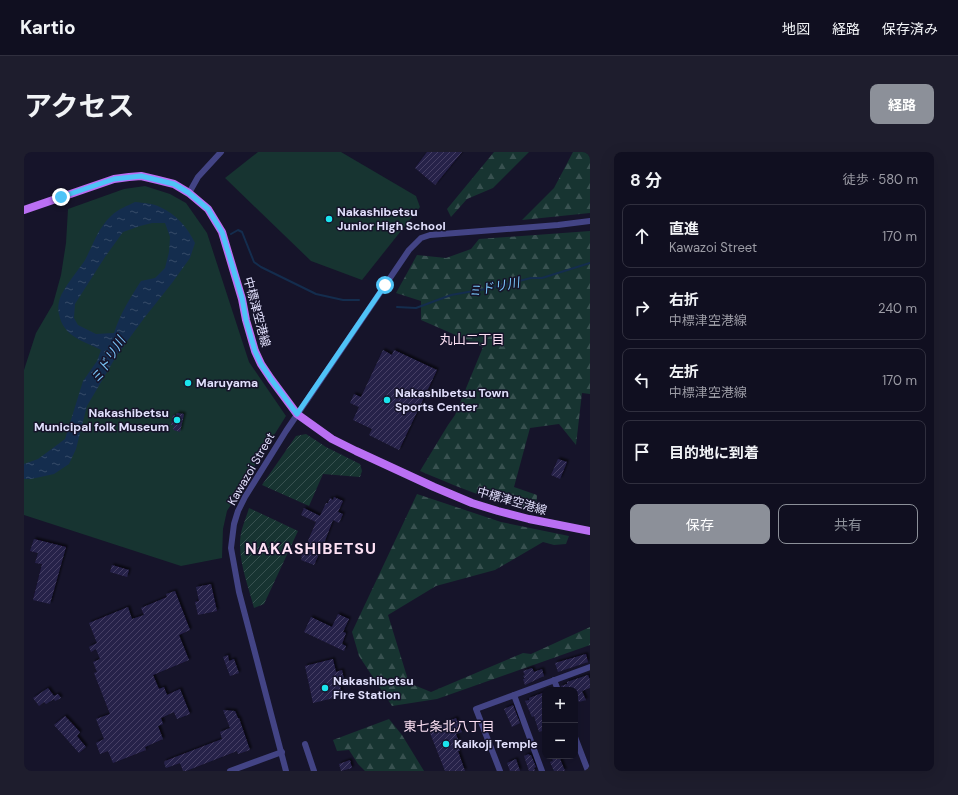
<!DOCTYPE html>
<html lang="ja">
<head>
<meta charset="utf-8">
<style>
	:root { --surface:#100f20; --page:#1e1d2d; --text:#f1f3f6; --muted:#9c9ca5; --line:#302f3e; --accent:#8c9099 }
	body { margin:0; font-family:"DM Sans","Noto Sans JP",sans-serif; background:var(--page); color:var(--text) }
	.controls { position:absolute; right:12px; bottom:12px; display:grid; overflow:hidden; border-radius:8px; box-shadow:0 4px 16px #0002 }
	.controls button { width:36px; height:36px; display:grid; place-items:center; padding:0; border:0; border-bottom:1px solid var(--line); background:var(--surface); color:var(--text); font:20px sans-serif }
	.stop { position:absolute; width:12px; height:12px; margin:-9px; border:3px solid #4fc3f7; border-radius:50%; background:#fff }
	.stop.end { background:#4fc3f7; border-color:#fff; box-shadow:0 1px 4px #0008 }
	.list { margin:0; padding:0; list-style:none }
	h2 { display:flex; justify-content:space-between; align-items:center; height:52px; margin:0; padding:0 16px; font-size:17px }
	h2 small { font-size:13px; font-weight:400; color:var(--muted) }
	.list li { display:grid; grid-template-columns:26px 1fr auto; gap:12px; align-items:center; box-sizing:border-box; height:64px; margin:0 8px 8px; padding:0 8px; border:1px solid var(--line); border-radius:8px }
	.list b { display:block; font-size:15px; white-space:nowrap }
	.list p { margin:0; font-size:13px; white-space:nowrap; color:var(--muted) }
	.list em { font-size:13px; font-style:normal; color:var(--muted) }
	.actions { display:flex; gap:8px; padding:12px 16px }
	.actions a { flex:1; padding:9px 0; border:1px solid var(--accent); border-radius:8px; text-align:center; font-size:14px; color:var(--accent) }
	.actions .main { background:var(--accent); color:#fff }
	.icon { flex:none; width:22px; height:22px; fill:none; stroke:currentColor; stroke-width:2; stroke-linecap:round; stroke-linejoin:round }
	.map { position:relative; flex:none; width:566px; height:619px; overflow:hidden; border-radius:8px }
	header { display:flex; align-items:center; gap:24px; box-sizing:border-box; height:56px; padding:0 20px; background:var(--surface); border-bottom:1px solid var(--line) }
	header strong { font-size:19px }
	nav { display:flex; gap:22px; margin-inline-start:auto; font-size:14px }
	.intro { display:flex; align-items:center; justify-content:space-between; box-sizing:border-box; height:96px; padding:0 24px }
	h1 { margin:0; font-size:28px }
	.button { padding:10px 18px; border-radius:8px; background:var(--accent); color:#fff; font-size:14px; font-weight:700 }
	main { display:flex; gap:24px; padding:0 24px }
	aside { flex:1; background:var(--surface); border-radius:8px; box-shadow:0 4px 16px #0002 }
	.map>svg:first-child { display:block }
	.forest { fill:url(#forest-firs) }
	.park { fill:#173431 }
	.garden { fill:url(#garden-furrows) }
	.water { fill:url(#water-ripples); fill-rule:evenodd }
	.lines { fill:none; stroke-linecap:round; stroke-linejoin:round }
	.stream { stroke:#142d4e; stroke-width:2 }
	.building { fill:url(#building-hatch); filter:url(#shadow) }
	.minor { stroke:#434485; stroke-width:6 }
	.major { stroke:#ba6ff3; stroke-width:8 }
	.route { stroke:#4fc3f7; stroke-width:5 }
	.poi-dot { fill:#1be5ed; stroke:#16142a; stroke-width:1.5 }
	.labels { text-anchor:middle; dominant-baseline:central; stroke-width:3; stroke-linejoin:round; paint-order:stroke }
	.poi-label { font-size:12px; font-weight:bold; fill:#e1dffc; stroke:#16142a; text-anchor:start }
	.street-label { font-size:12px; fill:#e1dffc; stroke:#16142a }
	.water-label { font-size:13px; font-style:italic; fill:#76c1f4; stroke:#16142a }
	.neighbourhood-label { font-size:13px; fill:#fde1f4; stroke:#16142a }
	.district-label { font-size:16px; font-weight:bold; letter-spacing:1px; fill:#fde1f4; stroke:#16142a }
</style>
</head>
<body>
<header>
<strong>Kartio</strong>
<nav><a>地図</a><a>経路</a><a>保存済み</a></nav>
</header>
<div class="intro"><h1>アクセス</h1><a class="button">経路</a></div>
<main>
<div class="map">
<svg width="566" height="619" viewBox="0 0 566 619">
	<defs>
		<pattern id="forest-firs" width="22" height="20" patternUnits="userSpaceOnUse"><rect width="22" height="20" fill="#173431"/><path d="M5 1l3.5 6h-7zM16 11l3.5 6h-7z" fill="#385150"/></pattern>
		<pattern id="garden-furrows" width="10" height="10" patternUnits="userSpaceOnUse"><rect width="10" height="10" fill="#173431"/><path d="M-1 1l2-2M0 10L10 0M9 11l2-2" fill="none" stroke="#385150"/></pattern>
		<pattern id="water-ripples" width="26" height="14" patternUnits="userSpaceOnUse"><rect width="26" height="14" fill="#142d4e"/><path d="M2 4q2-2 4 0t4 0M15 11q2-2 4 0t4 0" fill="none" stroke="#364b68"/></pattern>
		<pattern id="building-hatch" width="6" height="6" patternUnits="userSpaceOnUse"><rect width="6" height="6" fill="#27214a"/><path d="M-1 1l2-2M0 6l6-6M5 7l2-2" fill="none" stroke="#464165"/></pattern>
		<filter id="shadow"><feDropShadow dx="2" dy="-2" stdDeviation="1" flood-color="#0009"/></filter>
	</defs>
	<rect width="100%" height="100%" fill="#16142a"/>
	<g class="forest">
		<path d="M470,0H505L469,36L443,47L427,65L423,57Z"/>
		<path d="M549,0H566V61L498,68L530,36Z"/>
		<path d="M566,79V242L558,241L552,293L535,272L506,276L490,335L513,343L512,359C471,351 434,335 396,319L424,273L431,263L459,195L397,168V149L372,141L393,103L422,106L447,97L455,87Z"/>
		<path d="M393,342L477,370L545,384L542,392L530,393L519,390L471,418L412,434L364,463L385,531L407,540L499,501L507,502L566,475V493L413,547L368,554L335,504L328,480Z"/>
		<path d="M365,567L378,583L400,619H341L334,612L325,598L313,599L309,588Z"/>
	</g>
	<g class="park">
		<path d="M234,0H317L392,44L396,55L338,128L287,109L201,26Z"/>
		<path d="M121,34L146,42L162,51L183,81L225,210L262,264L203,359L199,377L198,406L157,414L0,363V218L12,181L29,152L37,123L42,91L44,57L100,37Z"/>
	</g>
	<g class="garden">
		<path d="M282,282L302,295L336,312L338,319L336,325L299,322L285,354L238,333L272,284Z"/>
		<path d="M225,356L274,379L240,452L230,456C224,432 211,402 218,377C220,370 223,363 225,356Z"/>
	</g>
	<path class="water" d="M111,50C119,51 129,51 136,55C152,62 164,76 171,91L166,106L148,131L121,165L93,203L63,254L52,297L45,312L30,322L7,327H0V312L14,307L41,287L59,229L73,209L77,198C60,189 39,185 35,162C34,159 34,153 35,150C37,138 54,119 61,108C69,93 74,76 87,64C94,57 103,54 111,50ZM128,71H141L146,85L145,100L141,116L131,126L117,129C106,146 96,162 90,181L72,182L54,173L50,166L51,152L81,105L99,80L116,74Z"/>
	<g class="lines">
		<g class="stream">
			<path d="M207,82L214,78L218,80L230,110L237,115L292,142L319,148H335"/>
			<path d="M373,155L392,156L427,143L467,136L507,126H518L566,111"/>
		</g>
	</g>
	<g class="building">
		<path d="M403,0H438L411,33L391,16Z"/>
		<path d="M359,198L368,203L370,198L413,218L375,298L345,283L348,277L329,268L335,255L326,251L330,242L337,245Z"/>
		<path d="M153,261L160,262L156,280L149,278L150,273H147L149,263L152,264Z"/>
		<path d="M534,307L543,310L536,327L527,323Z"/>
		<path d="M310,345L319,349L314,360L319,362L315,371L309,368L299,394L303,395L300,402L296,400L290,413L277,408L278,405H277L292,370L277,363L280,356L296,364L302,351H304L306,346L309,348Z"/>
		<path d="M10,387L42,395L26,452L9,448L18,412L11,411L14,401L6,399Z"/>
		<path d="M88,413L105,418L103,425L86,420Z"/>
		<path d="M187,432L193,459L174,463L171,450L175,449L172,435Z"/>
		<path d="M151,439L166,478L155,483L165,508L129,523L135,537L140,535L143,543L156,537L166,562L153,567L150,560L137,566L139,572L134,574L139,587L121,595L122,598L89,611L84,599L76,602L72,591L80,587L72,567L86,562L70,521L73,520L69,510L76,507L72,497L67,500L65,495L73,491L65,471L104,455L108,467L120,463L117,456L143,445L142,442Z"/>
		<path d="M314,462L325,467L319,480L322,481L318,492L322,494L320,499L280,480L287,465L308,475Z"/>
		<path d="M562,502L564,510L534,520L531,511Z"/>
		<path d="M204,503L205,509L210,507L215,521L206,524L199,505Z"/>
		<path d="M309,507L312,520L318,518L320,527L315,529L318,544L289,551L281,514Z"/>
		<path d="M508,516L510,520L518,517L520,524L501,533L499,527H501L499,524L501,523L499,519Z"/>
		<path d="M564,523L566,528V536L558,539L562,548L555,550V549L551,550V538H538L537,534L543,532V530Z"/>
		<path d="M24,536L30,544L34,542L37,546L31,549L30,547L22,552L20,550L15,554L9,546Z"/>
		<path d="M521,540V548L519,549L521,555V560L519,561L521,566V578L515,580L510,564L508,565L501,549L505,548V546Z"/>
		<path d="M489,553L496,571L488,575L480,557Z"/>
		<path d="M199,558L211,559L214,566H215L226,598L214,602L213,599L162,619H159L156,611L142,616L140,611L141,609L198,587L196,580L206,576Z"/>
		<path d="M41,564L56,580L53,584L62,595L55,601L30,573Z"/>
		<path d="M432,566L438,580L432,582L435,590L433,591L436,599H434L441,619H421L406,581L408,580L407,577Z"/>
		<path d="M505,602L506,604L507,603L512,615L510,616L511,619H505L500,604Z"/>
		<path d="M527,604H535L541,619H530L526,610L529,609Z"/>
		<path d="M492,607L496,619H486L483,611Z"/>
		<path d="M326,608L328,616L317,619L315,612Z"/>
	</g>
	<g class="lines">
		<g class="minor">
			<path d="M165,41L174,25L197,0"/>
			<path d="M530,528L534,538"/>
			<path d="M490,543L518,619"/>
			<path d="M551,585L564,619"/>
			<path d="M281,592L290,619"/>
			<path d="M206,619L258,600"/>
			<path d="M262,619L215,440L207,396L210,372L214,359L221,345L262,279L385,98L397,86L406,83L534,73L566,69"/>
			<path d="M476,619L452,557L566,515"/>
		</g>
		<path class="major" d="M0,58L90,27L105,25L117,24L134,28L150,32L165,41L184,57L198,80L218,147L222,168L231,199L237,212L247,227L273,262L308,287L332,299L410,335L448,351L474,359L505,367L566,379"/>
	</g>
	<g class="lines">
		<path class="route" d="M37,45L90,27L117,24L150,32L165,41L184,57L198,80L218,146L222,168L231,199L237,212L247,227L273,262L361,133"/>
	</g>
	<g class="poi-dot">
		<circle cx="305" cy="67" r="4"/>
		<circle cx="164" cy="231" r="4"/>
		<circle cx="363" cy="248" r="4"/>
		<circle cx="153" cy="268" r="4"/>
		<circle cx="301" cy="536" r="4"/>
		<circle cx="422" cy="592" r="4"/>
	</g>
	<g class="labels">
		<g class="poi-label">
			<text x="313" y="60">Nakashibetsu<tspan x="313" dy="14">Junior High School</tspan></text>
			<text x="172" y="231">Maruyama</text>
			<text x="371" y="241">Nakashibetsu Town<tspan x="371" dy="14">Sports Center</tspan></text>
			<text x="145" y="261" text-anchor="end">Nakashibetsu<tspan x="145" dy="14">Municipal folk Museum</tspan></text>
			<text x="309" y="529">Nakashibetsu<tspan x="309" dy="14">Fire Station</tspan></text>
			<text x="430" y="592">Kaikoji Temple</text>
		</g>
		<g class="street-label">
			<text transform="translate(233 160) rotate(75)">中標津空港線</text>
			<text transform="translate(227 317) rotate(-60)">Kawazoi Street</text>
			<text transform="translate(488 349) rotate(16)">中標津空港線</text>
		</g>
		<g class="water-label">
			<text transform="translate(470 135) rotate(-11)">ミドリ川</text>
			<text transform="translate(84 208) rotate(-58)">ミドリ川</text>
		</g>
		<g class="neighbourhood-label">
			<text x="448" y="187">丸山二丁目</text>
			<text x="425" y="574">東七条北八丁目</text>
		</g>
		<g class="district-label">
			<text x="287" y="396">NAKASHIBETSU</text>
		</g>
	</g>
</svg>
<div class="controls">
<button>+</button>
<button>−</button>
</div>
<div class="stop" style="left:361px;top:133px"></div>
<div class="stop end" style="left:37px;top:45px"></div>
</div>
<aside>
<h2>8 分<small>徒歩 · 580 m</small></h2>
<ul class="list">
<li><svg class="icon" aria-label="ahead" viewBox="0 0 24 24"><path d="M12 20V5M6 11l6-6 6 6"/></svg><div><b>直進</b><p>Kawazoi Street</p></div><em>170 m</em></li>
<li><svg class="icon" aria-label="right" viewBox="0 0 24 24"><path d="M7 20v-9h11M14 6l5 5-5 5"/></svg><div><b>右折</b><p>中標津空港線</p></div><em>240 m</em></li>
<li><svg class="icon" aria-label="left" viewBox="0 0 24 24"><path d="M17 20v-9H6M10 6l-5 5 5 5"/></svg><div><b>左折</b><p>中標津空港線</p></div><em>170 m</em></li>
<li><svg class="icon" aria-label="arrive" viewBox="0 0 24 24"><path d="M6 21V4h12l-3 4 3 4H6"/></svg><div><b>目的地に到着</b></div></li>
</ul>
<div class="actions"><a class="main">保存</a><a>共有</a></div>
</aside>
</main>
</body>
</html>
